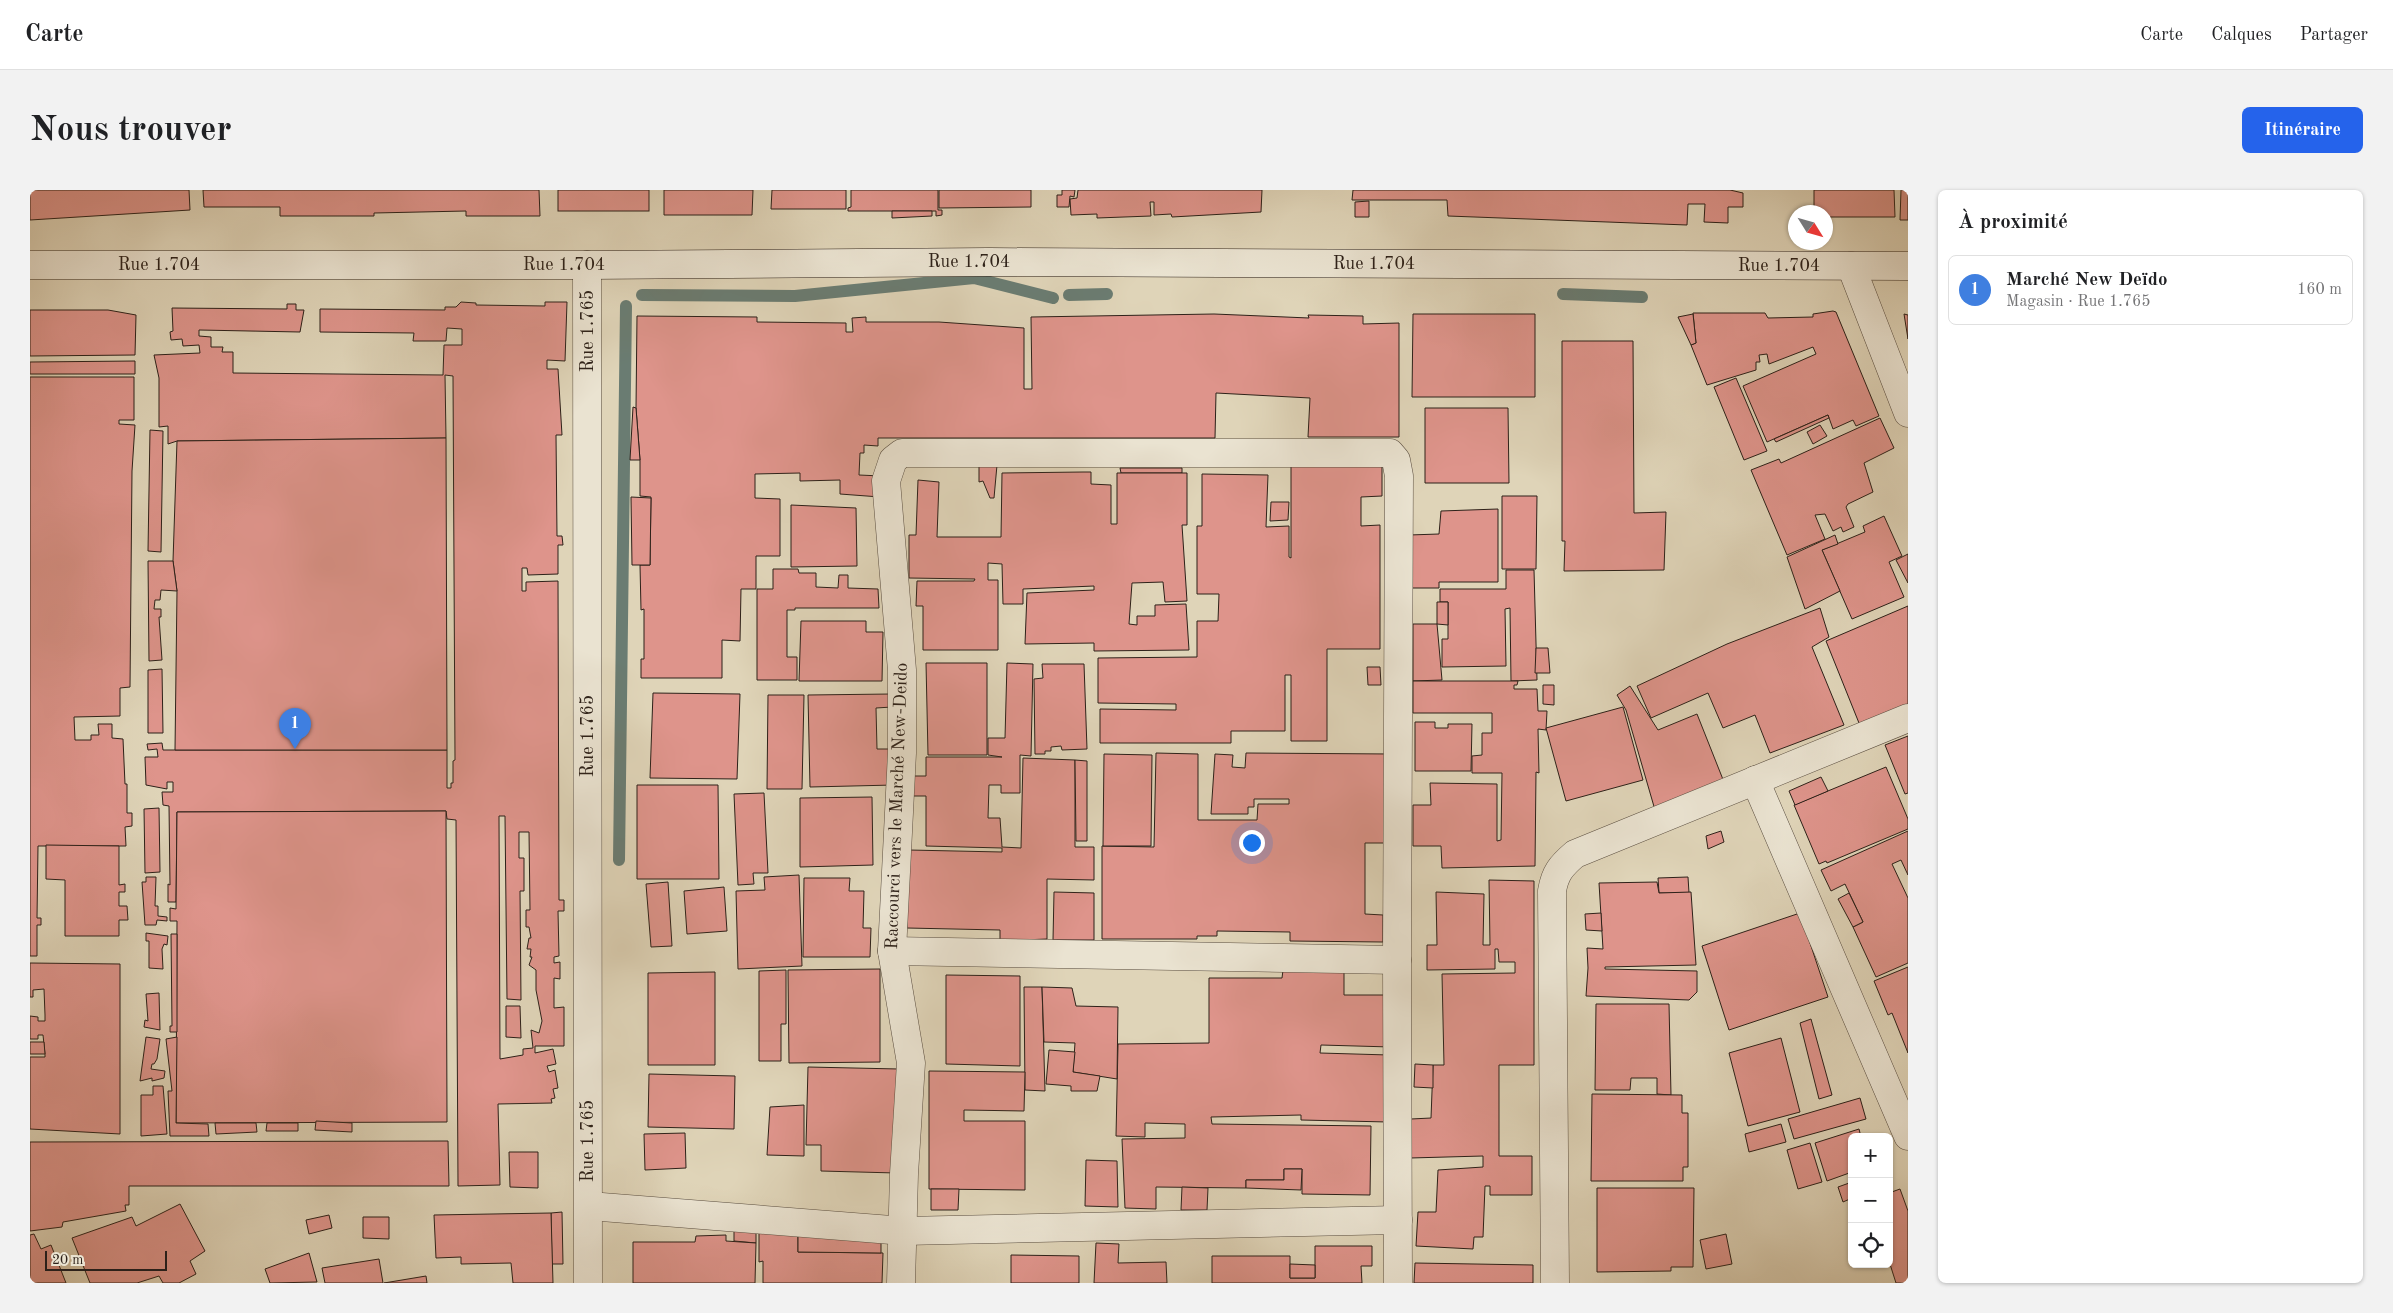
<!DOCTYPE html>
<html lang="fr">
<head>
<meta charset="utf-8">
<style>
	:root { --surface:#fff; --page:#f2f2f2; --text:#202124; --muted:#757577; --line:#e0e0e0; --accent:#2563eb }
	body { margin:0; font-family:"Old Standard TT",serif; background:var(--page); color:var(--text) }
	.controls { position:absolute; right:15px; bottom:15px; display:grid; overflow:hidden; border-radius:8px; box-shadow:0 1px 4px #0004 }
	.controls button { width:45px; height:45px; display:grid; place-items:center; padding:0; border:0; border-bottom:1px solid var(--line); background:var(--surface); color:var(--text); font:25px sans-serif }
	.compass { position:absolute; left:1758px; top:15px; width:45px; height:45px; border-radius:50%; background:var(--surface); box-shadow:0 1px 4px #0004; rotate:127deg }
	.scale { position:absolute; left:15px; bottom:12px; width:122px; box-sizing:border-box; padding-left:5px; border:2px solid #2d2119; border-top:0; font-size:14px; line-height:18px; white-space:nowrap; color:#2d2119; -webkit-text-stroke:4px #eae3d1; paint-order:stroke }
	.you { position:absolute; left:1221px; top:652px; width:18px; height:18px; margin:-12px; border:4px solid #fff; border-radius:50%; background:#1a73e8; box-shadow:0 0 0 8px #1a73e833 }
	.badge { display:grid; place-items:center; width:32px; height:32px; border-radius:50%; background:var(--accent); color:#fff; font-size:16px; font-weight:700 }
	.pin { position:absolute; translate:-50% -41px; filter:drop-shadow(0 1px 2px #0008) }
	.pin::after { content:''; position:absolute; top:26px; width:18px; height:15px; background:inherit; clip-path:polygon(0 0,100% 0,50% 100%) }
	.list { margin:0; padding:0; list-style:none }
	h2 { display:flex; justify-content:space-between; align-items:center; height:65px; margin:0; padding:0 20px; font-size:21px }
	h2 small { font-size:16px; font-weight:400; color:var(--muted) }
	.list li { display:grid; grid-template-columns:32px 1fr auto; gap:15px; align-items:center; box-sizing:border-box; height:70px; margin:0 10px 10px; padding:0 10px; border:1px solid var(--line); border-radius:8px }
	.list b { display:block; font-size:19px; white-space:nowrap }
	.list p { margin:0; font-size:16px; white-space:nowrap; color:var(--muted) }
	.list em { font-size:16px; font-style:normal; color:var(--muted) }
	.icon { flex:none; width:28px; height:28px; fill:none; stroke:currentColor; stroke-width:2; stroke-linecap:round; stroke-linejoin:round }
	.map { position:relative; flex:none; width:1878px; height:1093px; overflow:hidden; border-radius:8px }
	header { display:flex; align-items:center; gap:30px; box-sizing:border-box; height:70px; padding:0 25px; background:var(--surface); border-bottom:1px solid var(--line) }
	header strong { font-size:24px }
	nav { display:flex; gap:28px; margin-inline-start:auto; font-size:18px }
	.intro { display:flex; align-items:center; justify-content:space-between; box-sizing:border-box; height:120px; padding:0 30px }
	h1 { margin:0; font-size:35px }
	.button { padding:12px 22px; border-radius:8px; background:var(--accent); color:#fff; font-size:18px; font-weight:700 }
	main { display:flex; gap:30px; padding:0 30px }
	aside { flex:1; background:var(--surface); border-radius:8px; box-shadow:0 1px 4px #0004 }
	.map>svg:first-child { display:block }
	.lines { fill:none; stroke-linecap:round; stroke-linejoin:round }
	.stream { stroke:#6a7c72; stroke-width:12 }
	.building { fill:#de948b; stroke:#2d2119; fill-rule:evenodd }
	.street-casing { stroke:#5a4e41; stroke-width:29 }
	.secondary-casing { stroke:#2d2119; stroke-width:29 }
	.street { stroke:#eae3d1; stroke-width:28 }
	.secondary { stroke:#eae3d1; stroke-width:28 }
	.labels { text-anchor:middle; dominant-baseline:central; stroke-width:4; stroke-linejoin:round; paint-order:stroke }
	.street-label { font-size:18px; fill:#2d2119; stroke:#eae3d1 }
</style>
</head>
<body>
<header>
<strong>Carte</strong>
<nav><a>Carte</a><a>Calques</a><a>Partager</a></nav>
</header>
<div class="intro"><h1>Nous trouver</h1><a class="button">Itinéraire</a></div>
<main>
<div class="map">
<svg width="1878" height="1093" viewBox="0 0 1878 1093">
	<rect width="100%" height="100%" fill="#dfd4b8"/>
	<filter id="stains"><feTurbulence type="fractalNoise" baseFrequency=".004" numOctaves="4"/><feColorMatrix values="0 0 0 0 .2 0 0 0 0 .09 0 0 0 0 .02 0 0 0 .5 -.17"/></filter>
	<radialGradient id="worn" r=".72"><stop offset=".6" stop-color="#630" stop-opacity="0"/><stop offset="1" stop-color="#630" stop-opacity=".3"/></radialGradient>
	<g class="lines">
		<g class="stream">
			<path d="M1533,104L1612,107"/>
			<path d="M612,105L765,106L944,88L1023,108"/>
			<path d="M1039,105L1077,104"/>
			<path d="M589,670L596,116"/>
		</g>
	</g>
	<g class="building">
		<path d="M0,0H159L160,20L0,30Z"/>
		<path d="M173,0H509L510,26H436V21L344,23V26H250V17H174Z"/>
		<rect x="528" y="0" width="91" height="21"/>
		<path d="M634,0H723L722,25H634Z"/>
		<path d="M742,0H816V19H741Z"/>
		<path d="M821,0H908V20H912V25L906,26V21H818V18L821,17Z"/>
		<path d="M909,0H1001V17L909,18Z"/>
		<path d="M1032,0H1045L1044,7L1040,6L1039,17H1027V5H1032Z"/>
		<path d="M1048,0H1232L1231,22L1142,27L1141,24L1124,25V12H1120L1121,26L1067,28V24L1041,25L1040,9L1047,8Z"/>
		<path d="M1323,0H1700L1713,3V17H1698V33L1674,32L1675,14H1658L1657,35L1418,26L1417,10H1322Z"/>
		<path d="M1784,0H1864L1865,27H1796V22H1784Z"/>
		<path d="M1871,0H1878V30H1870Z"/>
		<path d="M1339,11V27H1325V12Z"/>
		<path d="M862,21H902V26L862,28Z"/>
		<path d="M431,112L446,113V115L515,116V112H537L535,171L517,170V179H528L532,245H526L527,346H532L533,355H528V384L498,385L497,378H492V401H496V392L528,391L529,710H534V721H528L529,766L524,767V773L530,772V789L524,788V818L534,817V856H505V863L523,859L526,874L517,876L519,882L525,880L528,898L523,899L525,908L521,909L522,913L468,914L470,995L428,996L426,630L417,629L416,621L147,622L146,712H138V694L140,695L139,616L133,615L132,602H143V592H137V599L116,595L115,567H128L127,559L118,560L117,554L132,553L133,560H417V598H421V593H423V571L425,570L423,186L415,185L416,248L147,251L138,254V236L129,237V188L124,165L170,163L169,155L153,156L152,149L141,150L140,142L143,141L142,118L257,119V114H266V120H274L270,142L169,140V146L181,147V157H193L192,162H203V183L413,185L414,155H432V139L417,138L416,151H383L384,143L290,142V119L415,120V117H426ZM469,626H475L477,809L491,810L490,701H494V668H489V642H499L500,720H496V737H499L501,748H499L497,759H501L500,767H502L499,775L506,780V800L512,831L509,843L501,840L503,858L493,859V865L470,869Z"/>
		<path d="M0,120H78L106,125L105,165L0,166Z"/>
		<path d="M1803,121L1806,122L1849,226L1826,236L1823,230L1803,239L1798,225L1737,252L1713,196L1786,164L1783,157L1739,174L1737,164L1729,165L1730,172H1726V180L1677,195L1661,155L1666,153L1663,123H1735L1738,128L1783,127V124Z"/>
		<path d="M1184,124L1279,128L1278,125L1333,126V134L1369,133V247H1278L1280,208L1186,203L1185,248H848V256L834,255V263H830L829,285L851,286L850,307L810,304V290L770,291V283L725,284V308L750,309V366H726V399H711L710,451L692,450V488H611V469H614V419L611,420L610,375H620L621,307L610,306V270L606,218L607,126L727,127V132L816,133V142H823L822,128L836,127V132H909L994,138V199H1002L1001,127Z"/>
		<path d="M1383,124H1505V207H1382Z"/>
		<path d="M1663,124L1666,153L1661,155L1648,127Z"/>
		<path d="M1874,124L1878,125V149Z"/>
		<path d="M1532,151H1603L1604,323L1636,322L1634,380L1534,381L1535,351H1532Z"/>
		<path d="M105,171V184H0V172Z"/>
		<path d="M0,187H104V230H89V234L105,235L102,281L100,497L90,498V526L44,527L45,550H61V545H69L68,534H82V548L93,549L95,594H97V623H102V636L95,637L96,656H8L7,728H11V735H7V766H0Z"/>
		<path d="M1706,188L1737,261L1714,270L1684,197Z"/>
		<path d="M603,217L606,218L610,270H600Z"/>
		<path d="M1395,218H1478L1479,293H1395Z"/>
		<path d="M1798,225L1799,228L1746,252L1744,249Z"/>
		<path d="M1850,228L1864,258L1834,273L1843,302L1818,314L1816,317L1824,337L1813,342L1811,337L1803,341L1795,324L1785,325L1795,349L1757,365L1721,280L1749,269L1751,273Z"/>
		<path d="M1790,235L1797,246L1783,254L1777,242Z"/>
		<path d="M120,240L133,241L131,362L118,361Z"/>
		<path d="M416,248L417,560H145L147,401L143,371L147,251Z"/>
		<path d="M949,275H967L964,308H960L953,291L949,292Z"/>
		<path d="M1261,275H1352V306L1331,307V336L1350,335V459H1297V551H1261V485H1255V541H1201V553H1070V519L1146,520V514L1068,513V468L1167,467V431H1188L1189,404H1167V336H1172V284L1238,285L1236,337L1259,336V367L1261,368Z"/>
		<path d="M1090,278H1152V283H1091Z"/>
		<path d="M1053,282H1061V294L1081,295V334H1087V283H1157V335H1152L1157,411L1135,412L1133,392L1102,393L1099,434L1107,435V426H1125V415L1156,414L1159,460L1064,461V453L995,454L997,403L1064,400V396L993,399V414H973L972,374L958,373V390H968V460H893V416H886L887,391H944L945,389L879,388V345H886L888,290L909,292L907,347H971L972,283Z"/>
		<path d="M1472,306H1507L1506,379H1472Z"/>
		<path d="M601,307L621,308L620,375H602Z"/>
		<path d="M1241,312H1259L1258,330L1240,331Z"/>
		<path d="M761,315L826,318L827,376L761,377Z"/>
		<path d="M1468,319V392H1409V398H1378L1379,345L1409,344L1411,321Z"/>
		<path d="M1854,326L1872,366L1859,372L1874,407L1822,429L1792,360L1835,342L1833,336Z"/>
		<path d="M1805,345L1808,354L1792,360L1810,401L1775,419L1757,367Z"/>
		<path d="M1878,364V393L1866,370Z"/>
		<path d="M118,371H143L147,401L131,400L130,410H125L124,419H131V427H129L132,470L119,471Z"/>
		<path d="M743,379H768L769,383H786V397L808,398L809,385H818V398L848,399L849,418H765V420H757V467H767V490H727V399H743Z"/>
		<path d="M1476,380H1504L1507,490L1481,491L1480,418L1475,419L1476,476L1412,477V449H1418V412H1410V399H1476Z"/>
		<path d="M1407,412H1418V435L1407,434Z"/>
		<path d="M1878,416V518L1831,538L1796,451Z"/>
		<path d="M1790,418L1799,447L1782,457L1814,535L1740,563L1725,525L1693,538L1678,503L1621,528L1607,496L1697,454Z"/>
		<path d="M771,431H836V442H853L852,491H769Z"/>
		<path d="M1383,434H1407L1412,490L1383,491Z"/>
		<path d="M1506,458H1518L1520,483H1505Z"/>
		<path d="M896,473H957V565H898Z"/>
		<path d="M977,473L1003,474L1001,566L990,565V603H971V595H959L958,628H970L972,657L991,658L993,568L1045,570V657H1064V690L1017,689V749L970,751V740L877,738L879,660L972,662V658L896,656V606H880V586H896V567H972L958,565V548H975Z"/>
		<path d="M1012,474H1054L1057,559L1032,560L1031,556L1021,557V561H1015V564H1005L1004,489L1013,488Z"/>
		<path d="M1337,477H1350L1351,495H1338Z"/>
		<path d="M132,479L133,543H118V480Z"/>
		<path d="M1383,491H1488L1487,495H1484V499H1507L1508,521H1517L1516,540L1508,539L1509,583L1506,582L1505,676L1412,678L1411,656H1383V615H1401L1400,593L1467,594V651L1471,650L1472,583H1442V566L1452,565V543H1462V523H1383Z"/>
		<path d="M1513,495H1524V515L1513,514Z"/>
		<path d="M1600,496L1628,540L1667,524L1694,592L1625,620L1596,520L1587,505Z"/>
		<path d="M623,503L710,504L707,589L620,588Z"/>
		<path d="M861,504L862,517L846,518L847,559H864V595L780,597L778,505Z"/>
		<path d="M738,505H774L772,599H737Z"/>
		<path d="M1593,517L1613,590L1536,611L1516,538Z"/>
		<path d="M1385,532H1405V538H1418V534H1442L1441,581H1385Z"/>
		<path d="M1878,546V603L1875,604L1855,555Z"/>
		<path d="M1126,563L1168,564V630H1227L1228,614H1259V609H1224V617H1218V624H1181L1185,564L1203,565L1202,577L1215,578L1216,563L1362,564L1360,653H1335V724L1353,725V752L1260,751V742L1187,741V746H1167V749H1072V656L1124,657Z"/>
		<path d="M1074,564L1122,565L1121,656H1073Z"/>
		<path d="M1045,570L1057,571V651H1046Z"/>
		<path d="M1856,577L1878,629V639L1797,673L1796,671L1789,674L1764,615Z"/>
		<path d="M1791,587L1798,601L1765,615L1759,601Z"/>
		<path d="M607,595H688L689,689H607Z"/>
		<path d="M734,603L738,683H723L724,694L708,695L704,604Z"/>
		<path d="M842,607L843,675L770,677V608Z"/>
		<path d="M129,618L130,682L115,683L114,619Z"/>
		<path d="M416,621L417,932L146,933L147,731H140V718L146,719L147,622Z"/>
		<path d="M1691,641L1694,652L1678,659L1676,646Z"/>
		<path d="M1878,641V685L1871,670L1862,674L1878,708V773L1846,787L1823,737L1833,732L1815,694L1801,701L1791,680Z"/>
		<path d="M16,655L89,656V695L95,694V702H89V716H97L98,730H89V746H35V690L16,689Z"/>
		<path d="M769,685L772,776L708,779L706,701L735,700L734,687Z"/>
		<path d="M116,687H126L125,716H128V726L137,727V731L127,730L126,735H115L112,692H116Z"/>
		<path d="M1658,687L1659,703H1629L1628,688Z"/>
		<path d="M774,688H820L819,701H834L833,738H841L840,767H773Z"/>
		<path d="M1459,690L1504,691V875H1469V966H1502V1005H1460V996H1455L1453,1047H1444L1443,1059L1386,1056L1388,1022H1406L1408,980L1453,977V966L1380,968L1381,929L1401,928L1403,875H1414L1412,784L1485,783V772H1469L1468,759H1465V779L1397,780V755H1407L1406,702L1454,704L1453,755H1460Z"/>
		<path d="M638,692L642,756L621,757L616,694Z"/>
		<path d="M1627,692L1629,703L1661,702L1666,775L1575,777V779L1667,781V802L1659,810L1556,806L1558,778L1557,758L1573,759L1569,693Z"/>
		<path d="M694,697L697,741L657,744L654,701Z"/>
		<path d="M1024,702L1064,703V750H1023Z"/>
		<path d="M1819,703L1833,732L1823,737L1808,709Z"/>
		<path d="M1571,723L1572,741L1556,740L1555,724Z"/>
		<path d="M1770,723L1798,807L1699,840L1672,756Z"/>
		<path d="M116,743L138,746L137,755L134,754L132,759L133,779L119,778V751H116Z"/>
		<path d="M141,744H147V842H140V836H142Z"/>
		<path d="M0,773L90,774V944L0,939V867H15V864L13,845H8V849H0V826L8,827V831H15V825L14,799L3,800V807H0Z"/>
		<path d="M1878,777V863L1862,823L1858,825L1844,791Z"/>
		<path d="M850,779V872L759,873L758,780Z"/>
		<path d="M756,780V834H751V871H729V781Z"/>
		<path d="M1253,780H1314V805H1354L1361,857L1291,855L1290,863L1359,865L1358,932L1271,930V925L1181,927L1182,934L1341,936L1340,1005L1272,1004V979H1254V990H1216V998L1126,997V1019L1095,1018L1092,949L1155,948V934L1115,933V947L1086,946L1088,854L1179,853V788H1252Z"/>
		<path d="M685,782V875H618V783Z"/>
		<path d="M916,785L990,786V876L916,874Z"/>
		<path d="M994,797H1012L1015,901L995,900Z"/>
		<path d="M1012,797L1042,798L1046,816L1088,817L1087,889L1043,882L1045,853L1014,852Z"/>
		<path d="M129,803L130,840L114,837L115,830L118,831L116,804Z"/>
		<path d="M1566,814H1639L1641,905L1627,904V888H1601L1600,900H1565Z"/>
		<path d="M476,816H490L491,848L476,847Z"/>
		<path d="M1781,829L1802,905L1789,909L1770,833Z"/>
		<path d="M116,847L130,849L127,869L124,874H122L121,879L135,881L134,888L122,891V888L110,891Z"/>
		<path d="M147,847L146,933L178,934L179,946H140L138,901H142L136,849Z"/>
		<path d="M1751,848L1770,922L1718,936L1699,863Z"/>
		<path d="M0,852H14L15,864H0Z"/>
		<path d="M1019,860L1045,862L1043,882L1070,886L1067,901H1041V896L1016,894Z"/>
		<path d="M1385,874L1403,875V898L1384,897Z"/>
		<path d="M778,877L869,879L866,983L791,981V955H776Z"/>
		<path d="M899,881L995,882L994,921L934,920V931H995V1000L899,999Z"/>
		<path d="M619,884L705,886L704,939L618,937Z"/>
		<path d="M123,896H133L137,944L111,946V905H123Z"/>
		<path d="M1562,904L1652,905V923H1658V977H1653V991H1561Z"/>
		<path d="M1830,908L1836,929L1764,949L1758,929Z"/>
		<path d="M774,915V966L737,965L740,917Z"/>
		<path d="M286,931L322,933V942L285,940Z"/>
		<path d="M185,933H226L227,942L186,944Z"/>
		<path d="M237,933H268V941H236Z"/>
		<path d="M1751,934L1756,952L1719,962L1715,944Z"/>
		<path d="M1829,939L1831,947H1822V982L1797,991L1785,953Z"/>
		<path d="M655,943L656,978L615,980L614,944Z"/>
		<path d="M418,951L419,996H99V1015H95L96,1021L33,1032L32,1037L0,1041V952Z"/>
		<path d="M1780,953L1792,992L1768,999L1757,960Z"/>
		<path d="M479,962H508V998L480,997Z"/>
		<path d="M1056,970L1087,971L1088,1017L1055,1016Z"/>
		<path d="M1254,979H1272L1271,1000L1216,998V990H1254Z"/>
		<path d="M1822,992V1008L1813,1012L1808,997Z"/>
		<path d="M1152,997L1178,998L1177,1020H1151Z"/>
		<path d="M1567,998H1664L1663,1077H1641V1081L1567,1082Z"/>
		<path d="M901,999H929L928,1020H901Z"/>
		<path d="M1870,999L1878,1021V1092L1875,1093H1866L1859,1071V1003Z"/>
		<path d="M150,1014L175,1061L160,1071L166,1084L149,1093H133L129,1086L107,1093H60L42,1048L102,1027L106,1036Z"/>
		<path d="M532,1022L533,1074H522L521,1023Z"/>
		<path d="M521,1023L523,1093H483L481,1073L431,1074V1067L406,1068L404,1025Z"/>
		<path d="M299,1025L302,1038L279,1044L276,1030Z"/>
		<path d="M333,1027H359V1049L333,1048Z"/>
		<path d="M704,1034H726V1053L704,1051Z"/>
		<path d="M729,1039H768V1062L853,1063L852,1093H733V1071L729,1072Z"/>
		<path d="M768,1039L851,1047V1063L768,1062Z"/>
		<path d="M4,1044L11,1059L21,1055L36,1093H0V1045Z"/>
		<path d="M1696,1044L1702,1074L1676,1079L1670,1050Z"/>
		<path d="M696,1045V1051L726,1053L725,1093H603V1052H665L666,1046Z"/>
		<path d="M1066,1053L1089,1054L1088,1073L1136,1072L1137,1093H1064Z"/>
		<path d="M1285,1056H1342V1076H1331L1332,1093H1182V1066H1260V1088H1285Z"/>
		<path d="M279,1063L287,1092L240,1093L235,1079Z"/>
		<path d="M981,1065L1049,1066V1093H981Z"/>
		<path d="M349,1069L353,1093H295L292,1078Z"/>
		<path d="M1385,1073L1503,1075V1093H1384Z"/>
		<path d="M1260,1074L1285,1075V1088H1260Z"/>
		<path d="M396,1086L397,1093H354Z"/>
	</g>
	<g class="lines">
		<defs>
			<g id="street">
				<path d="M557,75L558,1093"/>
				<path d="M1821,76L1878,223"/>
				<path d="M1725,590L1878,946"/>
				<path d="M862,761L1367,770"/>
				<path d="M559,1016L874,1041L1368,1030"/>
				<path d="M871,1093L874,984L881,873L862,761L872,563V480L856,291L863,270L872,263H1360L1366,270L1369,286L1367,770L1368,1093"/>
				<path d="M1525,1093L1522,701C1525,683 1531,676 1545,664L1878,528"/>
			</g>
			<path id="secondary" d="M0,75H557L959,72L1878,76"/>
		</defs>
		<use href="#street" class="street-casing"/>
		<use href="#secondary" class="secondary-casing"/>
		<use href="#street" class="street"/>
		<use href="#secondary" class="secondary"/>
	</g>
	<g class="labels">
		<g class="street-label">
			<text x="939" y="72">Rue 1.704</text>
			<text x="1344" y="74">Rue 1.704</text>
			<text x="129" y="75">Rue 1.704</text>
			<text x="534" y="75">Rue 1.704</text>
			<text x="1749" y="76">Rue 1.704</text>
			<text transform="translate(558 141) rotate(-90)">Rue 1.765</text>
			<text transform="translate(558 546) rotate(-90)">Rue 1.765</text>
			<text transform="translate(867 616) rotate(-88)">Raccourci vers le Marché New-Deido</text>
			<text transform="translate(558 951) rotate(-90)">Rue 1.765</text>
		</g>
	</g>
	<rect width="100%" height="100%" filter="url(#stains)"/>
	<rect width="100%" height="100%" fill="url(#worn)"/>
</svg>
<div class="controls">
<button>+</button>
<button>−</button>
<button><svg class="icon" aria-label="locate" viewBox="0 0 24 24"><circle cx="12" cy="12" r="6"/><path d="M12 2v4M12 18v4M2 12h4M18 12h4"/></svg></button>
</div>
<svg class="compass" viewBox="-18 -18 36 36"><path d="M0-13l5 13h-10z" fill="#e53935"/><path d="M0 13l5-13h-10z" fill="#757577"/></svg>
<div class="scale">20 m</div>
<div class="you"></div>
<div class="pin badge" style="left:265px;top:559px;background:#3f7fe0">1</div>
</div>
<aside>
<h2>À proximité<small></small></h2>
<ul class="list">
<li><span class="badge" style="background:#3f7fe0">1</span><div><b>Marché New Deïdo</b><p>Magasin · Rue 1.765</p></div><em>160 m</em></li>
</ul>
</aside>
</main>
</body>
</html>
